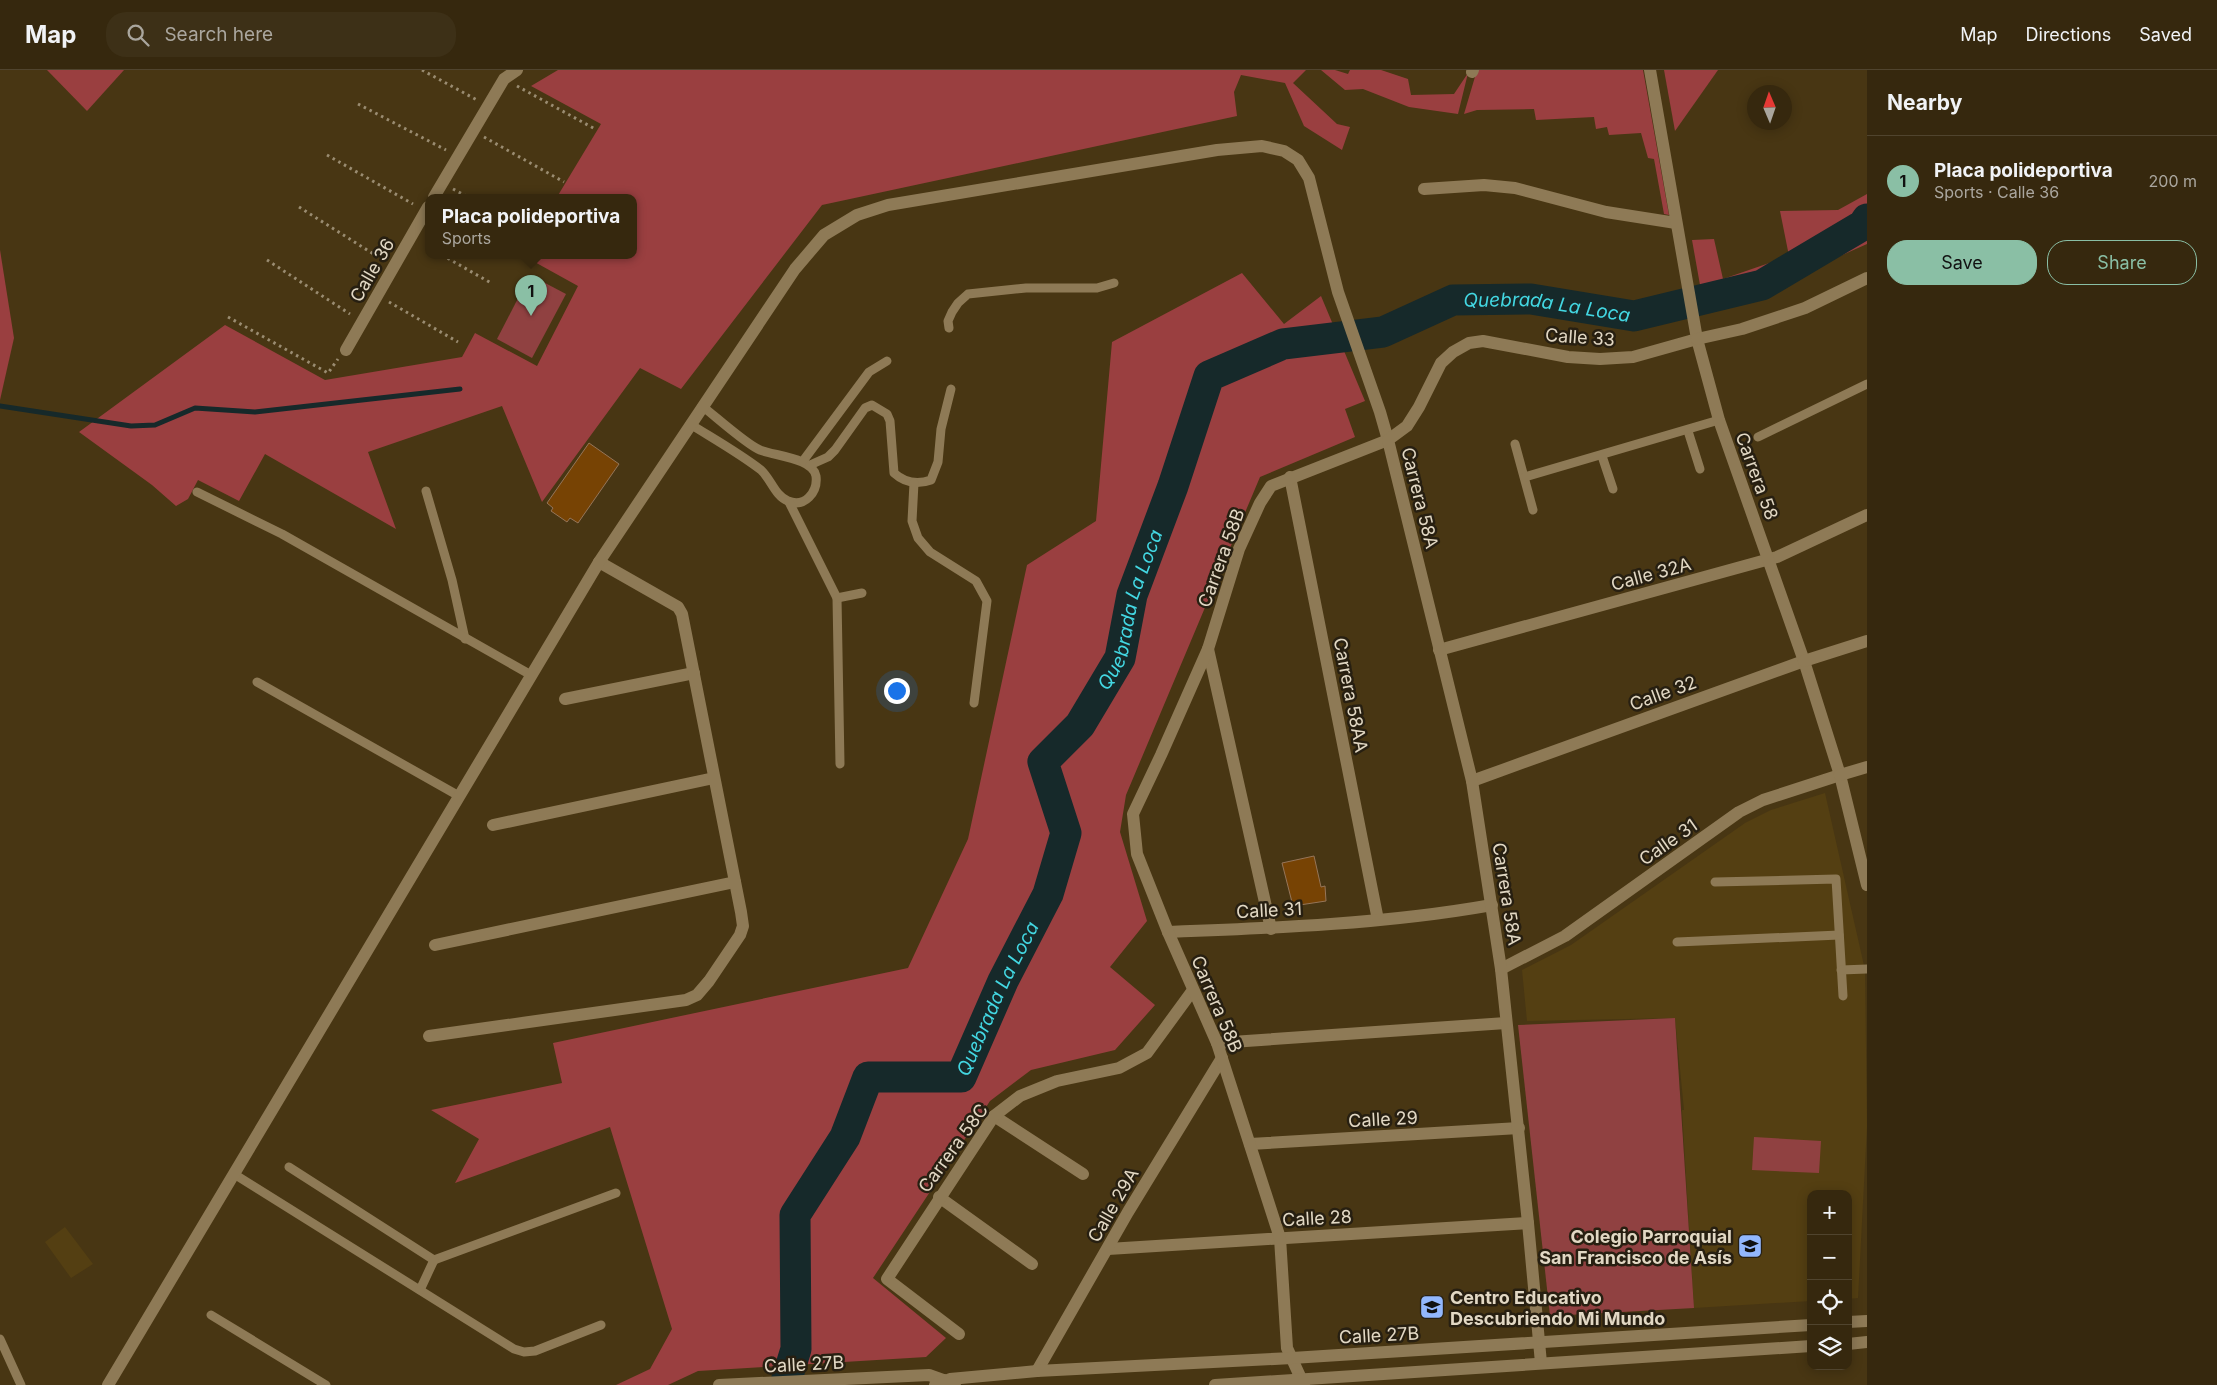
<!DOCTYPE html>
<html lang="en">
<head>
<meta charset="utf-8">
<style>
	:root { --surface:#36280e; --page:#3d3017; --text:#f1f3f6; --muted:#aaa69e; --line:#50442e; --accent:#8abfa5 }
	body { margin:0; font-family:Inter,sans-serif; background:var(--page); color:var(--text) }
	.controls { position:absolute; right:15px; bottom:15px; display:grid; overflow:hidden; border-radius:10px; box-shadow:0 2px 12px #0003 }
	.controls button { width:45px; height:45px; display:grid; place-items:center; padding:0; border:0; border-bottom:1px solid var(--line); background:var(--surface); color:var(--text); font:25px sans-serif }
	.compass { position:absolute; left:1747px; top:15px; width:45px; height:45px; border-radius:50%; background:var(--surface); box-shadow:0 2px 12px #0003; rotate:358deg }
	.you { position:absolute; left:896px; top:620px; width:18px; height:18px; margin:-12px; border:4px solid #fff; border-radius:50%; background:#1a73e8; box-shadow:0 0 0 8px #1a73e833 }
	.badge { display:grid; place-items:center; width:32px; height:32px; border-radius:50%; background:var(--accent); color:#111; font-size:16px; font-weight:700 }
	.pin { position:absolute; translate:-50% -41px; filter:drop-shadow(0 1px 2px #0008) }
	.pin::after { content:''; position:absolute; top:26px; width:18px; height:15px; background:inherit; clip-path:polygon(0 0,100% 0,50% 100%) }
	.popup { position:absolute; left:425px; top:124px; width:212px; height:65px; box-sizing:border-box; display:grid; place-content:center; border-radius:10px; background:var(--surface); filter:drop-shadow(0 1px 4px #0005); font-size:16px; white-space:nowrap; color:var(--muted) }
	.popup b { font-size:19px; color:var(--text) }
	.popup::after { content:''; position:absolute; left:50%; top:100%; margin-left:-10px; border:10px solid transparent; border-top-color:var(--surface) }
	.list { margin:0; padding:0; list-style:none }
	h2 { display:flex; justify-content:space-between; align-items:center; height:65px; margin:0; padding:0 20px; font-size:21px }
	h2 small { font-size:16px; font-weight:400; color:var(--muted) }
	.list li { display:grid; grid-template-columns:32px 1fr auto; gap:15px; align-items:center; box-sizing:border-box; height:90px; padding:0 20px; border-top:1px solid var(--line) }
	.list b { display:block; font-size:19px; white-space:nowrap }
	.list p { margin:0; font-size:16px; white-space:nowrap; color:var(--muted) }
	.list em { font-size:16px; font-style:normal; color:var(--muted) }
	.actions { display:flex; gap:10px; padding:15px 20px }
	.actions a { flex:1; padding:11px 0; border:1px solid var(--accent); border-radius:20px; text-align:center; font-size:18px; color:var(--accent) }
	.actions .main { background:var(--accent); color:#111 }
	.icon { flex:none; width:28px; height:28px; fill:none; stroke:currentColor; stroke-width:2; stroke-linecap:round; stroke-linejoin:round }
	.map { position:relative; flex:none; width:1867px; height:1315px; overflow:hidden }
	header { display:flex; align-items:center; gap:30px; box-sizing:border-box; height:70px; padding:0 25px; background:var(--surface); border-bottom:1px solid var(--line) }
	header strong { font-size:24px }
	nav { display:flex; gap:28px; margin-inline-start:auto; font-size:18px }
	.search { width:350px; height:45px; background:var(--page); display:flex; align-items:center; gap:12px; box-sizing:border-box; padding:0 18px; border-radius:20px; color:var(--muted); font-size:19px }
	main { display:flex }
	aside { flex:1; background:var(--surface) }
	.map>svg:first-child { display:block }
	.built { fill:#543f12 }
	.green { fill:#904141 }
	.forest { fill:#9a3f40 }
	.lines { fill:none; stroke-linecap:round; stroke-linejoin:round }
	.stream { stroke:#16292a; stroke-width:5 }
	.river { stroke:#16292a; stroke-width:31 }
	.building { fill:#774304; stroke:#957559 }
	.path { stroke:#9a8c71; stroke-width:3; stroke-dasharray:2.5 4; stroke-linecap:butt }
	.service { stroke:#8e7a56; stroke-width:9 }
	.minor { stroke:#8e7a56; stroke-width:12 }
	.tertiary { stroke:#8e7a56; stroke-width:12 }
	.secondary { stroke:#8e7a56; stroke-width:12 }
	.labels { text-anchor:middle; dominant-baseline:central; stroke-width:5; stroke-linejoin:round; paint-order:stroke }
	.street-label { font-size:18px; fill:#e2d8c4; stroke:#271f11 }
	.poi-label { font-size:18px; font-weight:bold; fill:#e2d8c4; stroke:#271f11; text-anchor:end }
	.water-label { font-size:19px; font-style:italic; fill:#43d7e2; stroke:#271f11 }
</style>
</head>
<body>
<header>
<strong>Map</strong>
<div class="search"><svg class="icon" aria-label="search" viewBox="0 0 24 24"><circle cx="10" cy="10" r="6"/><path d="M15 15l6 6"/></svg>Search here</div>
<nav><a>Map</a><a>Directions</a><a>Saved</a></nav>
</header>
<main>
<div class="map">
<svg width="1867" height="1315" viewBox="0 0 1867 1315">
	<rect width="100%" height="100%" fill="#483613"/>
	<g class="built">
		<path d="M1825,723L1865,900L1867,1056L1858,1228L1848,1229V1124H1811V1231L1694,1238L1682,1040H1684L1675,948L1527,951L1522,900L1571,875L1745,753L1771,740Z"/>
		<path d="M65,1157L93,1194L71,1208L45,1172Z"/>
	</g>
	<g class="green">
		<path d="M530,205L566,224L532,288L497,269Z"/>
		<path d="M1675,948L1694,1238L1550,1246L1518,955Z"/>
		<path d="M1754,1067L1821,1071L1819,1103L1752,1100Z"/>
	</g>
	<g class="forest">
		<path d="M47,0H124L87,41Z"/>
		<path d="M558,0H1306L1293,13L1337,54L1350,57L1342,80L1304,56L1285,13L1241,5L1234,22L1237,46L822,135L681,319L640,298L542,432L502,336L368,382L396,459L265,384L239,431L198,410L188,429L176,436L152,415L79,362L225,255L325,310L462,287L475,263L537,296L578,216L522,185H634V127H557L601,54L531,16Z"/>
		<path d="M1321,0H1335L1348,4L1350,0H1381L1408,9L1411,25L1454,24L1468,3L1458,44L1409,37L1363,19L1345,20Z"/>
		<path d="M1477,0H1643L1669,145L1664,144L1654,89L1648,88L1641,63L1609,65L1607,57L1596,59L1594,47L1536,50L1534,39L1477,40L1464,44Z"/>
		<path d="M1664,0H1718L1675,61Z"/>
		<path d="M1867,124V174L1723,238L1705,243L1692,170L1714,169L1723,209L1789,186L1780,141L1838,140Z"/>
		<path d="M0,180L14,268L0,330Z"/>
		<path d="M1242,203L1284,254L1321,226L1365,331L1345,339L1355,367L1260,407L1126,725L1120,762L1147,851L1110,897L1155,935L1115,980L1031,1000L990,1031L873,1208L946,1268L926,1287L698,1301L668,1315H616L650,1299L672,1259L610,1057L455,1113L479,1069L431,1040L562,1013L553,973L908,898L968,769L1027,495L1096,451L1112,272Z"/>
	</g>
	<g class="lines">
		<path class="stream" d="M0,336L131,356L155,355L195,338L255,342L460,319"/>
		<path class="river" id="s1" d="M785,1315L796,1279L795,1145L845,1067L868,1007H961L1003,911L1048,824L1066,763L1043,692L1080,655L1120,588L1132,525L1173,416L1209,306L1283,274L1383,262L1453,230L1531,229L1634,246L1762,215L1863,155L1867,149"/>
	</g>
	<g class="building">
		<path d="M589,373L619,394L578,453L570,448L567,452L551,441L553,438L547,433Z"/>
		<path d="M1314,786L1321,817L1325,816L1326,831L1293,836L1282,793Z"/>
	</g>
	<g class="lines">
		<g class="path">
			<path d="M422,0L477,30"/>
			<path d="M517,16L595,59"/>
			<path d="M358,34L446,80"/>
			<path d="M484,67L564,112"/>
			<path d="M327,85L413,134"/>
			<path d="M453,119L468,127"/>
			<path d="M299,137L383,190"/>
			<path d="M442,185L491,213"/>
			<path d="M267,190L350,244"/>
			<path d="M389,232L458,272"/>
			<path d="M228,247L328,303L338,289"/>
		</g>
		<g class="service">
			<path d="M949,258L948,251L952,242L958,233L968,224L1026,218H1097L1114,213"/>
			<path d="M690,354C714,369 739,383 761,400C771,409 775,426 788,431C805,438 818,422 816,406C813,388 775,386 760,380C747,375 715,346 702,336"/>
			<path d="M1688,361L1700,399"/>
			<path d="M1758,367L1867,314"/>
			<path d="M1515,374L1533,440"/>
			<path d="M1602,386L1613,419"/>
			<path d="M803,391L869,302L887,291"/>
			<path d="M810,395L828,387L835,380L865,338L872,335L887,344L890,351L894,403C905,413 917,415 931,410L938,392L941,359L951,319"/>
			<path d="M1525,407L1719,350"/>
			<path d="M914,413L912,451L918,468L930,482L976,511L987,531L974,633"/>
			<path d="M426,421L452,510L465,569"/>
			<path d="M197,422L282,464L531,605"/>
			<path d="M789,432L837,528L840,694"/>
			<path d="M837,528L862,523"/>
			<path d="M257,612L459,726"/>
			<path d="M1715,812L1836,809L1843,926"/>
			<path d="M1677,872L1839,865"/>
			<path d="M1841,900L1867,899"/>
			<path d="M289,1097L434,1190L616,1123"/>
			<path d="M234,1104L514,1279L524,1282L535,1281L601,1255"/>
			<path d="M420,1220L434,1190"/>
			<path d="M211,1245L326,1315"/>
			<path d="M0,1269L21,1315"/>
		</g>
		<g class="minor">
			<path d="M1472,2L1473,0"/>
			<path d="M1424,119L1484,115L1515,118L1606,142L1676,153"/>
			<path d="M434,127L504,9L517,0"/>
			<path d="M346,280L428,137"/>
			<path d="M1290,407L1378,850"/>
			<path d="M1208,579L1271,859"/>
			<path d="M1439,580L1777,487L1867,445"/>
			<path d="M565,629L694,603"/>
			<path d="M493,755L714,708"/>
			<path d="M1168,862C1276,858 1385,854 1492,835"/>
			<path d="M435,875L735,812"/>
			<path d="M429,966L686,930L697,925L709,911L740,865L743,856L741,842L682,544L678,537L599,492"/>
			<path d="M1217,973L1506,953"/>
			<path d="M994,1046L1083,1104"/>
			<path d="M1250,1074L1519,1058"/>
			<path d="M939,1127L1032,1194"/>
			<path d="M1108,1179L1528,1153"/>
			<path d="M959,1264L887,1209L994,1046L1020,1026L1057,1011L1119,998L1147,983L1193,920"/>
			<path d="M1037,1301L1128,1142L1222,988"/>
			<path d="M108,1315L599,492L795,199L824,165L857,145L888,135L1217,80L1262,76L1284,81L1298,90L1309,108L1338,222L1380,342L1388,370L1271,416L1260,433L1239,479L1208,579L1161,685L1133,744L1137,784L1168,862L1217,973L1280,1168L1287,1278L1304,1315"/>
			<path d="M719,1315L929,1305L943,1310"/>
		</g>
		<g class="tertiary">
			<path d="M1472,711L1804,591"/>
			<path d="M1501,899L1565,866L1739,742L1763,730L1840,705"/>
			<path d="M1541,1293L1528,1153L1501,899L1472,711L1388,370L1407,356L1419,337L1441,293L1453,282L1469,273L1483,271L1568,287L1600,289L1633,287L1697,269"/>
		</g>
		<g class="secondary">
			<path d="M1650,0L1697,269L1719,350L1804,591L1840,705L1867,815"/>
			<path d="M1697,269L1742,259L1805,238L1867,208"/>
			<path d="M1804,591L1867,571"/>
			<path d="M1840,705L1867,697"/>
			<path d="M1848,1252L1867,1251"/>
			<path d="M1848,1274L1867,1272"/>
			<path d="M950,1309L1037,1301L1292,1288L1811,1255"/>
			<path d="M935,1315L943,1310L956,1311"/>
			<path d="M1215,1315L1811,1276"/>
		</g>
	</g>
	<defs>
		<symbol id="school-square" viewBox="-11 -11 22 22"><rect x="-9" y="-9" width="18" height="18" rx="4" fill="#92b7fd" stroke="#271f11"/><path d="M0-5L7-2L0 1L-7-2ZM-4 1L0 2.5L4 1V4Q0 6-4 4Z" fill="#111"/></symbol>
	</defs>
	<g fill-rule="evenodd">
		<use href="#school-square" x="1736" y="1162" width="28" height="28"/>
		<use href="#school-square" x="1418" y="1223" width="28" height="28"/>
	</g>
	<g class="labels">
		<g class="street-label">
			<text transform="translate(372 200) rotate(-60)">Calle 36</text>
			<text transform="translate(1580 267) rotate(4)">Calle 33</text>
			<text transform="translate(1757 406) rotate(70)">Carrera 58</text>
			<text transform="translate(1420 428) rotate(76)">Carrera 58A</text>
			<text transform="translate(1221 488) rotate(-70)">Carrera 58B</text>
			<text transform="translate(1651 504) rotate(-15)">Calle 32A</text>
			<text transform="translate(1663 623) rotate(-20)">Calle 32</text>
			<text transform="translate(1351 625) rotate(79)">Carrera 58AA</text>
			<text transform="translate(1668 772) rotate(-35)">Calle 31</text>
			<text transform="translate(1507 824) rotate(81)">Carrera 58A</text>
			<text transform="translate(1269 840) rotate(-3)">Calle 31</text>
			<text transform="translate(1217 934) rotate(67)">Carrera 58B</text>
			<text transform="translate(1383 1049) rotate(-3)">Calle 29</text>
			<text transform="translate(953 1078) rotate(-54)">Carrera 58C</text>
			<text transform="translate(1113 1135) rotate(-60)">Calle 29A</text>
			<text transform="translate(1317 1148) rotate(-3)">Calle 28</text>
			<text transform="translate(1379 1265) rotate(-3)">Calle 27B</text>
			<text transform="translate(804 1294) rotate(-3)">Calle 27B</text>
		</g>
		<g class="poi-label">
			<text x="1732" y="1166">Colegio Parroquial<tspan x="1732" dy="21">San Francisco de Asís</tspan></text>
			<text x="1450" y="1227" text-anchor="start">Centro Educativo<tspan x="1450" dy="21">Descubriendo Mi Mundo</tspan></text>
		</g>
		<g class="water-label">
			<text stroke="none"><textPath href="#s1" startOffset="1542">Quebrada La Loca</textPath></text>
			<text stroke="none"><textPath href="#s1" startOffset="942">Quebrada La Loca</textPath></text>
			<text stroke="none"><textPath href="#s1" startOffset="508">Quebrada La Loca</textPath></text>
		</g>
	</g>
</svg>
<div class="controls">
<button>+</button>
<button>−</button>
<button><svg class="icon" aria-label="locate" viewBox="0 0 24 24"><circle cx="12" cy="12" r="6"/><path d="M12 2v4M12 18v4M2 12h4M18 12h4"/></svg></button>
<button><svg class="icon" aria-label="layers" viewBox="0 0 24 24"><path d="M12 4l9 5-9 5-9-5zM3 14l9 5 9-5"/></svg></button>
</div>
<svg class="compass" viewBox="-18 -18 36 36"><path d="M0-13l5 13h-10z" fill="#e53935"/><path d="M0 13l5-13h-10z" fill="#aaa69e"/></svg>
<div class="you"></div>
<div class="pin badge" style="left:531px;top:246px">1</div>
<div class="popup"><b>Placa polideportiva</b>Sports</div>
</div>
<aside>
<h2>Nearby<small></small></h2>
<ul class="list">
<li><span class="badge">1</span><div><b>Placa polideportiva</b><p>Sports · Calle 36</p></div><em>200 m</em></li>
</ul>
<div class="actions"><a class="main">Save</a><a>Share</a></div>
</aside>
</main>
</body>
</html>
